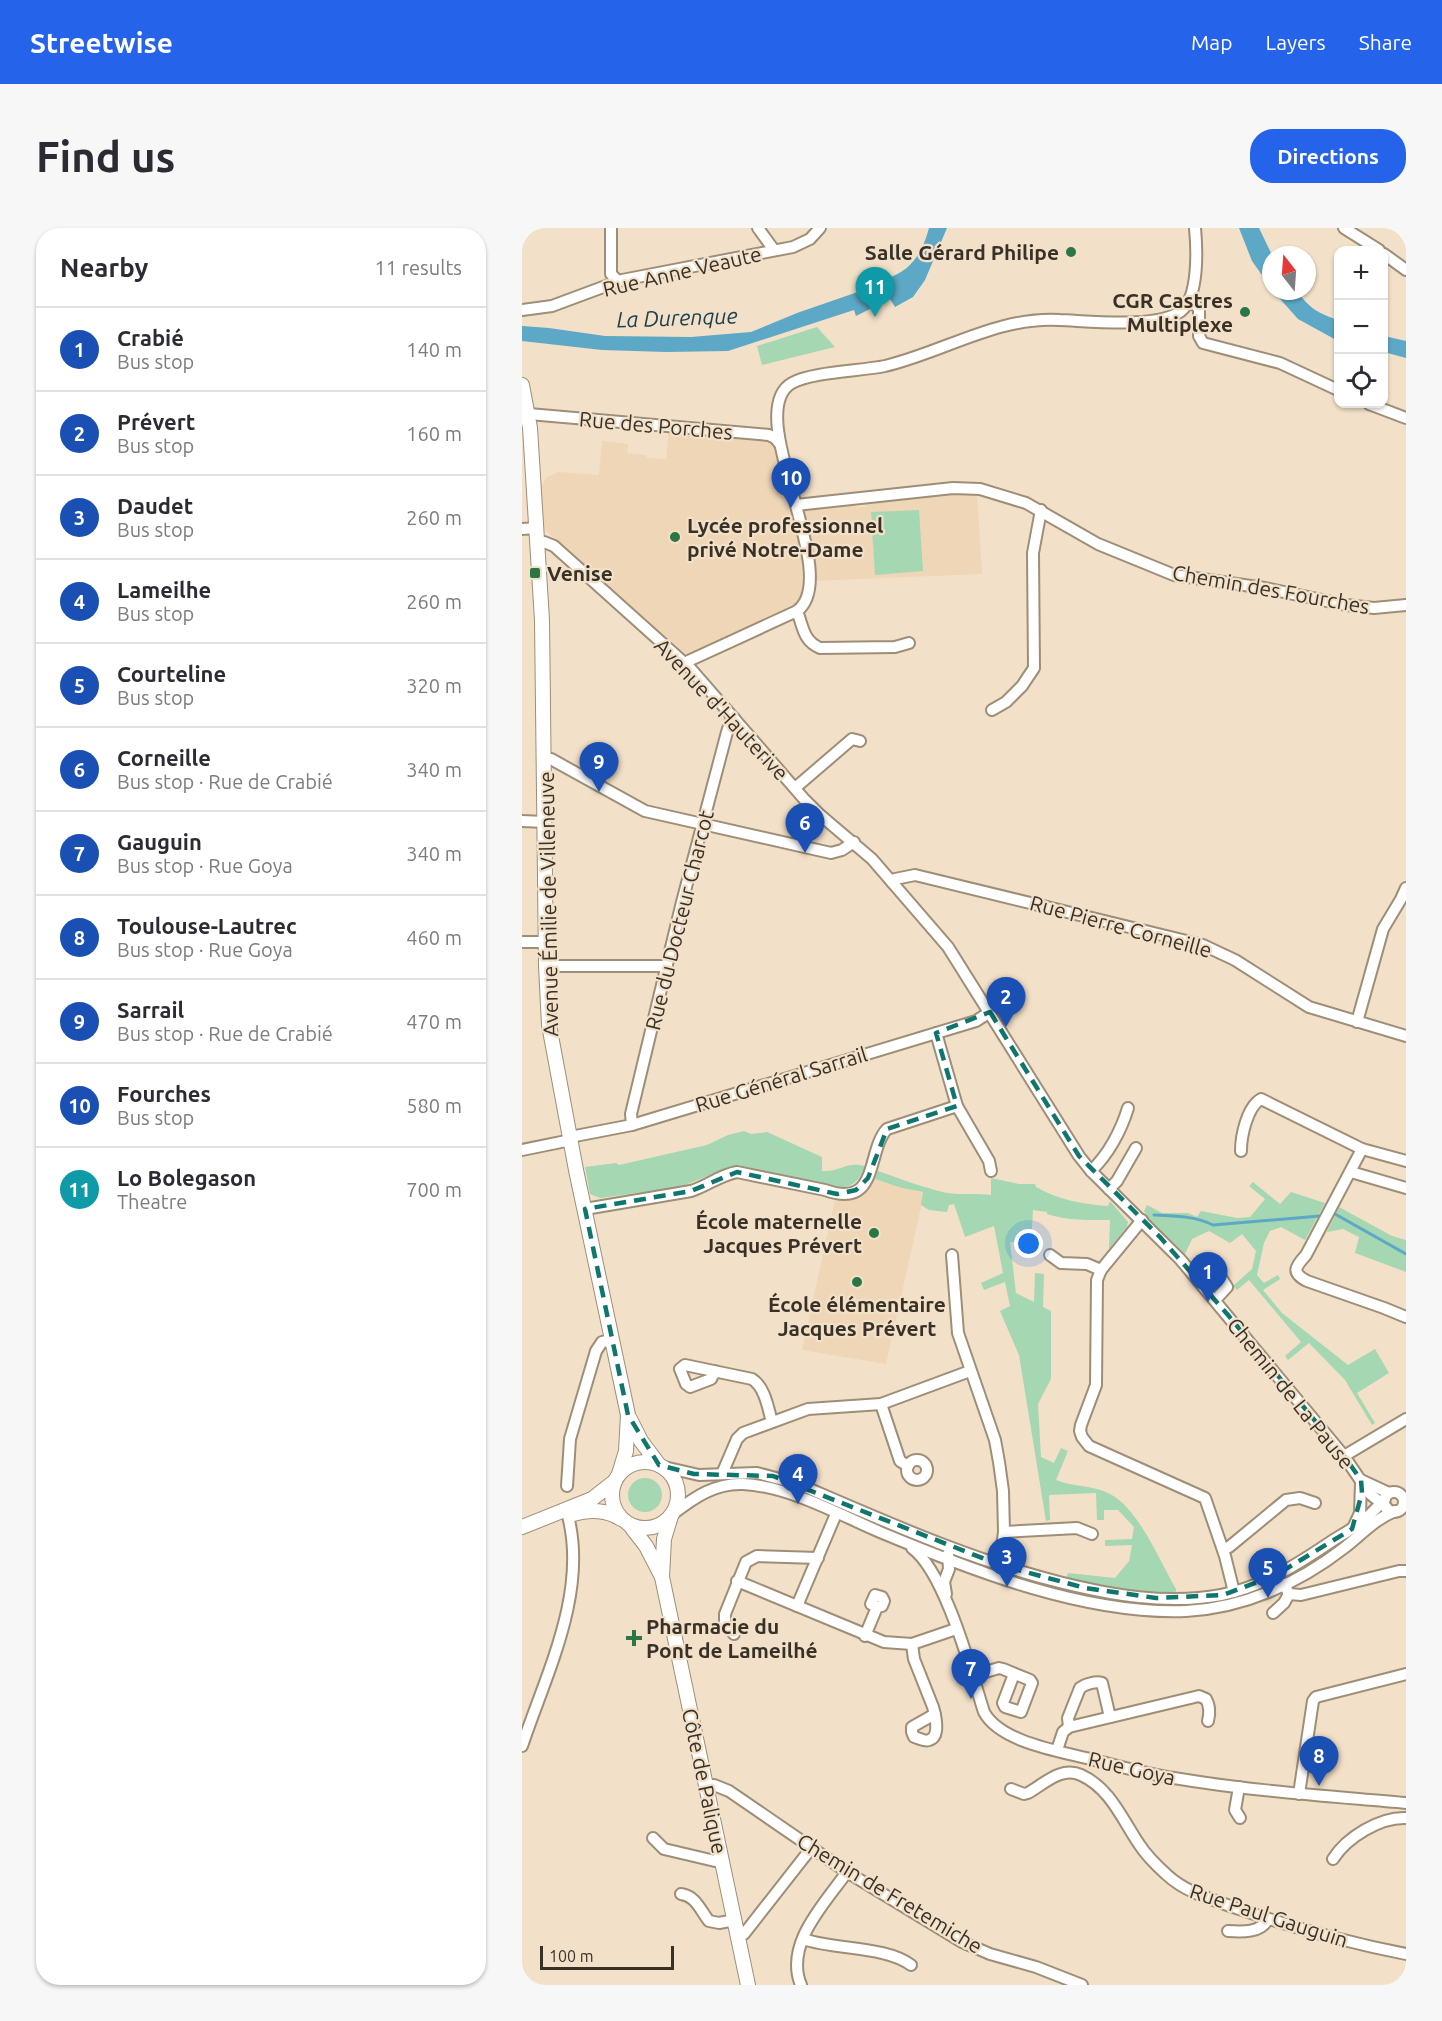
<!DOCTYPE html>
<html lang="en">
<head>
<meta charset="utf-8">
<style>
	:root { --surface:#fff; --page:#f7f7f7; --text:#2b2b33; --muted:#7c7c81; --line:#e1e1e2; --accent:#2563eb }
	body { margin:0; font-family:Ubuntu,sans-serif; background:var(--page); color:var(--text) }
	.controls { position:absolute; right:18px; top:18px; display:grid; overflow:hidden; border-radius:12px; box-shadow:0 2px 4px #0004 }
	.controls button { width:54px; height:54px; display:grid; place-items:center; padding:0; border:0; border-bottom:2px solid var(--line); background:var(--surface); color:var(--text); font:30px sans-serif }
	.compass { position:absolute; left:740px; top:18px; width:54px; height:54px; border-radius:50%; background:var(--surface); box-shadow:0 2px 4px #0004; rotate:343deg }
	.scale { position:absolute; left:18px; bottom:15px; width:134px; box-sizing:border-box; padding-left:6px; border:3px solid #383128; border-top:0; font-size:16px; line-height:21px; white-space:nowrap; color:#383128; -webkit-text-stroke:4px #f3e0c8; paint-order:stroke }
	.you { position:absolute; left:507px; top:1016px; width:21px; height:21px; margin:-15px; border:4px solid #fff; border-radius:50%; background:#1a73e8; box-shadow:0 0 0 9px #1a73e833 }
	.badge { display:grid; place-items:center; width:39px; height:39px; border-radius:50%; background:var(--accent); color:#fff; font-size:20px; font-weight:700 }
	.pin { position:absolute; translate:-50% -50px; filter:drop-shadow(0 2px 3px #0008) }
	.pin::after { content:''; position:absolute; top:32px; width:21px; height:18px; background:inherit; clip-path:polygon(0 0,100% 0,50% 100%) }
	.list { margin:0; padding:0; list-style:none }
	h2 { display:flex; justify-content:space-between; align-items:center; height:78px; margin:0; padding:0 24px; font-size:26px }
	h2 small { font-size:20px; font-weight:400; color:var(--muted) }
	.list li { display:grid; grid-template-columns:39px 1fr auto; gap:18px; align-items:center; box-sizing:border-box; height:84px; padding:0 24px; border-top:2px solid var(--line) }
	.list b { display:block; font-size:22px; white-space:nowrap }
	.list p { margin:0; font-size:20px; white-space:nowrap; color:var(--muted) }
	.list em { font-size:20px; font-style:normal; color:var(--muted) }
	.icon { flex:none; width:33px; height:33px; fill:none; stroke:currentColor; stroke-width:2; stroke-linecap:round; stroke-linejoin:round }
	.map { position:relative; flex:none; width:884px; height:1757px; overflow:hidden; border-radius:24px }
	header { display:flex; align-items:center; gap:36px; box-sizing:border-box; height:84px; padding:0 30px; background:var(--accent); color:#fff }
	header strong { font-size:28px }
	nav { display:flex; gap:33px; margin-inline-start:auto; font-size:21px }
	.intro { display:flex; align-items:center; justify-content:space-between; box-sizing:border-box; height:144px; padding:0 36px }
	h1 { margin:0; font-size:42px }
	.button { padding:15px 27px; border-radius:24px; background:var(--accent); color:#fff; font-size:21px; font-weight:700 }
	main { display:flex; gap:36px; padding:0 36px }
	aside { flex:1; background:var(--surface); border-radius:24px; box-shadow:0 2px 4px #0004 }
	.map>svg:first-child { display:block }
	.built { fill:#eed6b7 }
	.green { fill:#a5d7b3 }
	.water { fill:#5ca8c6 }
	.lines { fill:none; stroke-linecap:round; stroke-linejoin:round }
	.stream { stroke:#5ca8c6; stroke-width:3 }
	.minor-casing { stroke:#9f8e77; stroke-width:14 }
	.major-casing { stroke:#9f8e77; stroke-width:16 }
	.minor { stroke:#fff; stroke-width:10 }
	.major { stroke:#fff; stroke-width:14 }
	.marked { fill:none; stroke:#0f766e; stroke-width:4.5; stroke-dasharray:12 8; stroke-linejoin:round }
	.poi-dot { fill:#2b7644; stroke:#f3e0c8; stroke-width:2 }
	.labels { text-anchor:middle; dominant-baseline:central; stroke-width:4.5; stroke-linejoin:round; paint-order:stroke }
	.poi-label { font-size:21px; font-weight:bold; fill:#383128; stroke:#f3e0c8; text-anchor:end }
	.street-label { font-size:21px; fill:#383128; stroke:#f3e0c8 }
	.water-label { font-size:22px; font-style:italic; fill:#1e414f; stroke:#f3e0c8 }
</style>
</head>
<body>
<header>
<strong>Streetwise</strong>
<nav><a>Map</a><a>Layers</a><a>Share</a></nav>
</header>
<div class="intro"><h1>Find us</h1><a class="button">Directions</a></div>
<main>
<aside>
<h2>Nearby<small>11 results</small></h2>
<ul class="list">
<li><span class="badge" style="background:#1a4fb4">1</span><div><b>Crabié</b><p>Bus stop</p></div><em>140 m</em></li>
<li><span class="badge" style="background:#1a4fb4">2</span><div><b>Prévert</b><p>Bus stop</p></div><em>160 m</em></li>
<li><span class="badge" style="background:#1a4fb4">3</span><div><b>Daudet</b><p>Bus stop</p></div><em>260 m</em></li>
<li><span class="badge" style="background:#1a4fb4">4</span><div><b>Lameilhe</b><p>Bus stop</p></div><em>260 m</em></li>
<li><span class="badge" style="background:#1a4fb4">5</span><div><b>Courteline</b><p>Bus stop</p></div><em>320 m</em></li>
<li><span class="badge" style="background:#1a4fb4">6</span><div><b>Corneille</b><p>Bus stop · Rue de Crabié</p></div><em>340 m</em></li>
<li><span class="badge" style="background:#1a4fb4">7</span><div><b>Gauguin</b><p>Bus stop · Rue Goya</p></div><em>340 m</em></li>
<li><span class="badge" style="background:#1a4fb4">8</span><div><b>Toulouse-Lautrec</b><p>Bus stop · Rue Goya</p></div><em>460 m</em></li>
<li><span class="badge" style="background:#1a4fb4">9</span><div><b>Sarrail</b><p>Bus stop · Rue de Crabié</p></div><em>470 m</em></li>
<li><span class="badge" style="background:#1a4fb4">10</span><div><b>Fourches</b><p>Bus stop</p></div><em>580 m</em></li>
<li><span class="badge" style="background:#0f9aa8">11</span><div><b>Lo Bolegason</b><p>Theatre</p></div><em>700 m</em></li>
</ul>
</aside>
<div class="map">
<svg width="884" height="1757" viewBox="0 0 884 1757">
	<rect width="100%" height="100%" fill="#f3e0c8"/>
	<g class="built">
		<path d="M147,201L246,210L251,217L279,325L281,366L273,376L165,427L21,300L18,260L25,249L36,244L77,247L80,213L106,216L105,225L125,227V230L144,231Z"/>
		<path d="M441,264L455,265L460,346L292,353L280,285L285,281L331,276L335,279H343L345,274Z"/>
		<path d="M353,950L380,960L402,965L364,1136L280,1122L313,972L322,973L334,969L342,963Z"/>
	</g>
	<g class="green">
		<path d="M295,99L313,119L240,137L235,118Z"/>
		<path d="M397,282L401,343L353,347L349,284Z"/>
		<path d="M222,903L229,906L245,904L300,929V943C319,944 323,933 343,938C337,953 332,959 315,960L218,939L203,941L158,959L78,970L68,966L63,939L94,935L97,937L185,917L206,907Z"/>
		<path d="M356,943C379,951 402,960 425,965C439,967 455,965 469,967V950L497,956H513L514,959C537,972 560,976 586,978L588,973L606,994L605,999L587,1021L588,992C567,992 546,993 525,986V984L511,982L509,1016L488,1014L494,1065L512,1074L513,1045L522,1046L521,1079L529,1083V1151L516,1176L519,1229L532,1235L539,1220L546,1223L534,1252C552,1259 571,1257 588,1266C617,1281 638,1334 654,1361V1366L598,1362L544,1351L546,1345L593,1350L607,1333L610,1317L583,1318V1312L610,1311L612,1299L596,1282H582V1292H575L574,1265L527,1267L528,1292L524,1293L497,1127L478,1083L488,1078L483,1054L462,1062L459,1055L481,1045L472,998L443,1009L432,976L427,977L425,984L407,982L399,977L401,964L380,960L353,951Z"/>
		<path d="M731,954L758,976L769,964L803,975L783,1012L759,999L748,1003L742,1015L735,1047L742,1055L756,1047L758,1051L741,1062L760,1085L826,1137L853,1121L867,1145L835,1165L853,1195L850,1197L823,1152L787,1115L766,1132L763,1128L779,1114L727,1052L715,1062L711,1058L730,1041L734,1023L720,1006L708,1015L687,1003L670,1011L663,1026L627,991L622,983L625,977L640,985H666L675,989L679,983L715,990L728,989L743,971L727,958Z"/>
		<path d="M817,979L870,1008L884,1012V1044L833,1025L837,1009L821,1001L805,1004Z"/>
		<circle cx="123" cy="1267" r="17"/>
	</g>
	<g class="water">
		<path d="M407,0H425L403,52L391,69L373,79L368,71L334,88L332,82L206,123L144,124L80,122L0,113V98L27,100L83,108L169,109L229,104L275,85L356,57L358,50L364,48L365,50C389,44 401,23 407,0Z"/>
		<path d="M717,0H737L750,27L749,60L730,33Z"/>
		<path d="M751,63H775C788,81 796,85 816,92V113L776,91Z"/>
		<path d="M862,108L884,113V130L862,124Z"/>
	</g>
	<g class="lines">
		<g class="stream">
			<path d="M813,986L884,1026"/>
			<path d="M632,987C653,988 673,988 691,997L798,988"/>
		</g>
		<defs>
			<g id="minor">
				<path d="M89,0V46L96,53"/>
				<path d="M236,0L252,22"/>
				<path d="M822,0L857,22"/>
				<path d="M862,26L884,42"/>
				<path d="M668,71L677,81V108L681,115L758,135L816,162"/>
				<path d="M0,82L30,78L100,52L271,19L288,11L298,0"/>
				<path d="M847,176L884,190"/>
				<path d="M7,186L247,207L253,210L258,216"/>
				<path d="M274,277L431,260L458,261L504,275L576,316L652,347L743,360L824,377L852,380L884,377"/>
				<path d="M0,301L15,300"/>
				<path d="M16,314H22L32,318L169,441L282,571L297,586L350,631L426,719L557,928L569,943L658,1031L822,1228L847,1265L865,1280"/>
				<path d="M275,383C281,398 281,413 298,420L373,419L387,415"/>
				<path d="M162,435L275,383C323,348 218,184 270,155C289,144 339,143 363,138C422,124 476,88 538,92C567,93 636,101 659,83C677,69 675,21 673,0"/>
				<path d="M470,482L484,474L500,458L512,440L511,325L519,282"/>
				<path d="M22,531H29L123,583L309,625L320,622L332,614"/>
				<path d="M273,560L330,511L338,513"/>
				<path d="M0,593L23,594"/>
				<path d="M370,654L373,651L393,647L681,717L713,732L787,779L884,808"/>
				<path d="M0,714H24"/>
				<path d="M24,738H145"/>
				<path d="M835,794L861,701L879,671L884,660"/>
				<path d="M414,805L435,878L467,933L469,943"/>
				<path d="M110,897L109,886L160,674L205,504L209,492L212,490"/>
				<path d="M48,909L110,897L454,793L468,784"/>
				<path d="M840,921L784,1027C773,1039 769,1045 785,1053L862,1080L884,1089"/>
				<path d="M0,922L49,912"/>
				<path d="M719,923C719,908 725,879 739,871L840,921L884,933"/>
				<path d="M569,943C586,927 599,903 606,880"/>
				<path d="M829,944L884,960"/>
				<path d="M587,961L595,953L614,920"/>
				<path d="M63,981L169,963C185,958 198,947 215,944L303,962C358,982 344,923 365,901L435,878"/>
				<path d="M620,992L579,1042L575,1052L574,1157L559,1197L558,1203L560,1209L567,1218L683,1270L703,1328L712,1364"/>
				<path d="M430,1027L436,1105L473,1212L477,1234L481,1263L482,1304L477,1343"/>
				<path d="M528,1027L539,1035L565,1036L579,1042"/>
				<path d="M690,1043L698,1048L705,1059L693,1072"/>
				<path d="M193,1143L189,1151L168,1159L164,1156L158,1141L163,1137L230,1151C243,1159 246,1180 250,1194"/>
				<path d="M359,1176L378,1233L386,1238"/>
				<path d="M822,1228L884,1191"/>
				<circle cx="395" cy="1242" r="10"/>
				<path d="M142,1239L177,1247L235,1245L276,1256C362,1293 446,1331 537,1354C589,1367 645,1377 699,1367C741,1359 779,1334 813,1311C823,1305 834,1299 843,1291C850,1285 856,1278 863,1271"/>
				<path d="M200,1246L215,1211L221,1205L286,1181L359,1176L448,1143"/>
				<path d="M839,1252L867,1265"/>
				<path d="M45,1258L48,1211L74,1123L80,1114L90,1112"/>
				<circle cx="872" cy="1274" r="10"/>
				<path d="M152,1285C173,1269 193,1255 221,1256C267,1258 316,1286 358,1304C449,1342 563,1387 664,1383C722,1380 777,1355 822,1320C839,1307 853,1291 873,1283"/>
				<path d="M832,1298L838,1285L839,1255"/>
				<path d="M482,1304L555,1300L570,1306"/>
				<path d="M390,1320C423,1344 449,1443 462,1484C478,1514 537,1523 568,1531C596,1538 624,1546 652,1550C729,1563 807,1568 884,1575"/>
				<path d="M701,1321L707,1319L764,1272L778,1270L793,1275"/>
				<path d="M215,1353L362,1414L390,1416L434,1401"/>
				<path d="M762,1356L767,1366L779,1367L877,1343H884"/>
				<path d="M424,1366L422,1354L427,1341L426,1326"/>
				<path d="M275,1378L314,1286"/>
				<path d="M751,1385L762,1375L767,1366"/>
				<path d="M212,1406L203,1395V1386L224,1334L235,1328L296,1330"/>
				<path d="M343,1408L355,1379L360,1378L362,1373L360,1369L353,1367L349,1376L355,1379"/>
				<path d="M390,1416L392,1431L411,1479C413,1486 419,1509 407,1512C404,1514 396,1510 392,1509L390,1504V1499L413,1486"/>
				<path d="M450,1448L477,1440L481,1441L508,1452L510,1455L499,1484L483,1479L481,1475L492,1446"/>
				<path d="M547,1499L546,1490L558,1460C563,1456 574,1453 580,1455L588,1489"/>
				<path d="M0,1518C24,1446 66,1365 46,1288"/>
				<path d="M535,1522L541,1504L547,1499L677,1468L684,1471C688,1478 688,1485 686,1493"/>
				<path d="M185,1558L192,1557L207,1563L325,1644L440,1714L468,1726L514,1739L560,1757"/>
				<path d="M717,1559L713,1582L718,1590"/>
				<path d="M489,1561L502,1566L506,1565C522,1556 539,1538 559,1547C588,1560 600,1591 617,1616C624,1627 634,1637 644,1646C664,1665 692,1672 717,1681C772,1700 828,1715 884,1726"/>
				<path d="M777,1566L791,1473L794,1469L884,1446"/>
				<path d="M131,1610L142,1621L193,1633L200,1632"/>
				<path d="M811,1631C825,1609 858,1589 884,1590"/>
				<path d="M159,1666C174,1668 178,1682 187,1693L197,1695L213,1692"/>
				<path d="M706,1703C720,1704 739,1705 746,1691"/>
				<path d="M216,1707L222,1706L287,1623V1618"/>
				<path d="M281,1711C313,1722 364,1718 389,1737"/>
				<path d="M279,1757C262,1716 303,1675 325,1644"/>
			</g>
			<g id="major">
				<path d="M0,157L8,200L20,392L24,738L27,797L54,942L106,1187L104,1223L97,1246"/>
				<path d="M108,1191L119,1213L137,1237"/>
				<circle cx="123" cy="1267" r="33"/>
				<path d="M51,1286C67,1281 86,1282 99,1291"/>
				<path d="M149,1288L142,1311L140,1349L226,1757"/>
				<path d="M107,1296L124,1318L139,1347"/>
				<path d="M0,1299L70,1271L93,1253"/>
			</g>
		</defs>
		<use href="#minor" class="minor-casing"/>
		<use href="#major" class="major-casing"/>
		<use href="#minor" class="minor"/>
		<use href="#major" class="major"/>
	</g>
	<path class="marked" d="M468,784L557,928L638,1009L706,1087L822,1228L839,1252L840,1265L830,1301L754,1347L701,1367L634,1370L563,1360L478,1337L251,1248L172,1246L137,1237L106,1187L63,981L169,963L215,944L315,966L334,962L346,950L365,901L435,878L414,805Z"/>
	<g class="poi-dot">
		<circle cx="549" cy="24" r="6"/>
		<circle cx="723" cy="84" r="6"/>
		<circle cx="153" cy="309" r="6"/>
		<rect x="7" y="339" width="12" height="12" rx="3"/>
		<circle cx="352" cy="1005" r="6"/>
		<circle cx="335" cy="1054" r="6"/>
		<path d="M109 1401h6v6h6v6h-6v6h-6v-6h-6v-6h6z"/>
	</g>
	<g class="labels">
		<g class="poi-label">
			<text x="537" y="24">Salle Gérard Philipe</text>
			<text x="711" y="72">CGR Castres<tspan x="711" dy="24">Multiplexe</tspan></text>
			<text x="165" y="297" text-anchor="start">Lycée professionnel<tspan x="165" dy="24">privé Notre-Dame</tspan></text>
			<text x="25" y="345" text-anchor="start">Venise</text>
			<text x="340" y="993">École maternelle<tspan x="340" dy="24">Jacques Prévert</tspan></text>
			<text x="335" y="1076" text-anchor="middle">École élémentaire<tspan x="335" dy="24">Jacques Prévert</tspan></text>
			<text x="124" y="1398" text-anchor="start">Pharmacie du<tspan x="124" dy="24">Pont de Lameilhé</tspan></text>
		</g>
		<g class="street-label">
			<text transform="translate(160 43) rotate(-13)">Rue Anne Veaute</text>
			<text transform="translate(134 197) rotate(5)">Rue des Porches</text>
			<text transform="translate(749 361) rotate(10)">Chemin des Fourches</text>
			<text transform="translate(200 481) rotate(47)">Avenue d'Hauterive</text>
			<text transform="translate(26 676) rotate(-91)">Avenue Émilie de Villeneuve</text>
			<text transform="translate(157 692) rotate(-76)">Rue du Docteur Charcot</text>
			<text transform="translate(599 698) rotate(15)">Rue Pierre Corneille</text>
			<text transform="translate(259 851) rotate(-17)">Rue Général Sarrail</text>
			<text transform="translate(769 1165) rotate(51)">Chemin de La Pause</text>
			<text transform="translate(610 1540) rotate(13)">Rue Goya</text>
			<text transform="translate(183 1553) rotate(78)">Côte de Palique</text>
			<text transform="translate(368 1665) rotate(31)">Chemin de Fretemiche</text>
			<text transform="translate(747 1687) rotate(18)">Rue Paul Gauguin</text>
		</g>
		<g class="water-label">
			<text transform="translate(155 89) rotate(-2)">La Durenque</text>
		</g>
	</g>
</svg>
<div class="controls">
<button>+</button>
<button>−</button>
<button><svg class="icon" aria-label="locate" viewBox="0 0 24 24"><circle cx="12" cy="12" r="6"/><path d="M12 2v4M12 18v4M2 12h4M18 12h4"/></svg></button>
</div>
<svg class="compass" viewBox="-18 -18 36 36"><path d="M0-13l5 13h-10z" fill="#e53935"/><path d="M0 13l5-13h-10z" fill="#7c7c81"/></svg>
<div class="scale">100 m</div>
<div class="you"></div>
<div class="pin badge" style="left:686px;top:1074px;background:#1a4fb4">1</div>
<div class="pin badge" style="left:484px;top:799px;background:#1a4fb4">2</div>
<div class="pin badge" style="left:485px;top:1359px;background:#1a4fb4">3</div>
<div class="pin badge" style="left:276px;top:1276px;background:#1a4fb4">4</div>
<div class="pin badge" style="left:746px;top:1370px;background:#1a4fb4">5</div>
<div class="pin badge" style="left:283px;top:625px;background:#1a4fb4">6</div>
<div class="pin badge" style="left:449px;top:1471px;background:#1a4fb4">7</div>
<div class="pin badge" style="left:797px;top:1558px;background:#1a4fb4">8</div>
<div class="pin badge" style="left:77px;top:564px;background:#1a4fb4">9</div>
<div class="pin badge" style="left:269px;top:280px;background:#1a4fb4">10</div>
<div class="pin badge" style="left:353px;top:89px;background:#0f9aa8">11</div>
</div>
</main>
</body>
</html>
